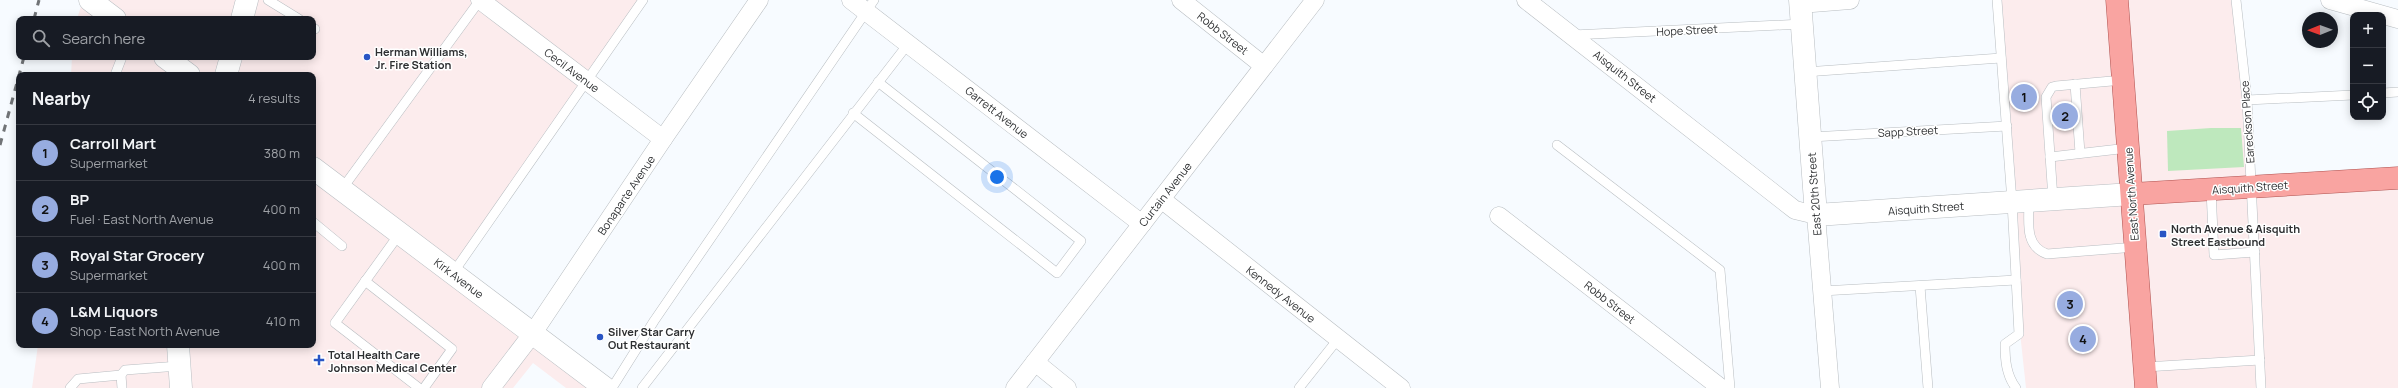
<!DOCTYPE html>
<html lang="en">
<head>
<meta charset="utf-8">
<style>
	:root { --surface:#171b24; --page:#242831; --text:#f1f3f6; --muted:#9ea1a6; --line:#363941; --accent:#97ace0 }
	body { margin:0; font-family:Manrope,sans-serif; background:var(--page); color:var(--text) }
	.controls { position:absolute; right:12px; top:12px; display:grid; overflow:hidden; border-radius:8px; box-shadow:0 2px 10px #0003 }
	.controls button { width:36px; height:36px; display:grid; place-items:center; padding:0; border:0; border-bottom:1px solid var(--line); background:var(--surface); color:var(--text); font:20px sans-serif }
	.compass { position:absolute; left:2302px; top:12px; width:36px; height:36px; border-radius:50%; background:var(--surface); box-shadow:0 2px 10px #0003; rotate:269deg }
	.you { position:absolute; left:997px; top:177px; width:14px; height:14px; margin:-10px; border:3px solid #fff; border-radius:50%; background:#1a73e8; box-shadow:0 0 0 6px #1a73e833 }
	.badge { display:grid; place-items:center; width:26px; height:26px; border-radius:50%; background:var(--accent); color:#111; font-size:13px; font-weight:700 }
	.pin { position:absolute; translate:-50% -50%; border:2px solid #fff; box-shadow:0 1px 4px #0006 }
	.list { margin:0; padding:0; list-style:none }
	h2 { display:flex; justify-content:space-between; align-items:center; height:52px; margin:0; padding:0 16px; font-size:17px }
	h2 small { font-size:13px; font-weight:400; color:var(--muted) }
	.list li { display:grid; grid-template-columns:26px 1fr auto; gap:12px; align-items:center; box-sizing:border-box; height:56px; padding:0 16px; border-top:1px solid var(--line) }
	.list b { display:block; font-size:15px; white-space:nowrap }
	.list p { margin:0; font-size:13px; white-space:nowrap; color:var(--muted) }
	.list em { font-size:13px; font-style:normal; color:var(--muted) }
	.icon { flex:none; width:22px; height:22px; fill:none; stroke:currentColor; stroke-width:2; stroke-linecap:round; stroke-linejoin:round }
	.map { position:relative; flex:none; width:2398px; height:388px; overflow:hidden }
	.search { position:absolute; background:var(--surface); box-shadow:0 2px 10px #0003; left:16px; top:16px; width:300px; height:44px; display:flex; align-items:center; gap:10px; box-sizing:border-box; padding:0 14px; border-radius:8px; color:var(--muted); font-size:15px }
	.panel { position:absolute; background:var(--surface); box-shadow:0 2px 10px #0003; left:16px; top:72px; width:300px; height:276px; border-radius:8px }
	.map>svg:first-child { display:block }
	.commercial { fill:#fceced }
	.green { fill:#bee8bd }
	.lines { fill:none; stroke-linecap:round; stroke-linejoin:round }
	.service-casing { stroke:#b8bdc1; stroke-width:10 }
	.minor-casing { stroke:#b8bdc1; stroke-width:19 }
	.tertiary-casing { stroke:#b8bdc1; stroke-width:23 }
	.secondary-casing { stroke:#b8bdc1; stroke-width:23 }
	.primary-casing { stroke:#af5351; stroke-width:23 }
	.service { stroke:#fff; stroke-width:9 }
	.minor { stroke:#fff; stroke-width:18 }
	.tertiary { stroke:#fff; stroke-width:22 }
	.secondary { stroke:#fff; stroke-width:22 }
	.primary { stroke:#f9a4a1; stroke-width:22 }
	.rail { stroke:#717477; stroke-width:3; stroke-dasharray:7 7; stroke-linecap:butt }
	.poi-dot { fill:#2955c4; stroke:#fff; stroke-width:1.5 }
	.labels { text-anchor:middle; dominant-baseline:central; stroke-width:3; stroke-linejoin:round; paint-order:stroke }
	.street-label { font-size:11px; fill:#2d2f31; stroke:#fff }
	.poi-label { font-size:11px; font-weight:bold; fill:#2d2f31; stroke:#fff; text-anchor:start }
</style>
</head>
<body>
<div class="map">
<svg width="2398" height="388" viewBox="0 0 2398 388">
	<rect width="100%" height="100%" fill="#f7fbff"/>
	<g class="commercial">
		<path d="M83,0H644L456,270L607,388H566L533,363L513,388H32L38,345H313V75H71L72,57H313V19H77Z"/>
		<path d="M1999,0H2239L2251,186L2398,178V388H2026L2019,323Z"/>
	</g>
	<path class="green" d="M2211,128H2241L2244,167L2168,171L2167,131Z"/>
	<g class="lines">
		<defs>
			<g id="service">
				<path d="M268,0L299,19"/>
				<path d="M1997,0L2012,202L2019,334L2005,344C2005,359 2006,375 2016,388"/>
				<path d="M2236,0L2247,100L2261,388"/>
				<path d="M313,28L315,29"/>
				<path d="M1573,35L1802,24"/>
				<path d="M1805,72L2001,58"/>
				<path d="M115,75L122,57"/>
				<path d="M2075,84L2080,153"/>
				<path d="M2383,93L2398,92"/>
				<path d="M2247,100L2353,95"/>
				<path d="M853,113L1057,273L1081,241L878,82"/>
				<path d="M1811,137L2007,126"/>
				<path d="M1557,145L1720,270L1730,388"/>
				<path d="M2050,157L2128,148"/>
				<path d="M342,189L480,0"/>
				<path d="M2211,190L2214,255L2255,252"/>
				<path d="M2053,199L2046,97L2052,87L2056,86L2123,80"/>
				<path d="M2029,201C2029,221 2024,246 2047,254L2136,247"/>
				<path d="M313,222L342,246"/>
				<path d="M400,233L335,323L419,388"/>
				<path d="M453,273L643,0"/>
				<path d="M365,281L452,349L424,388"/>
				<path d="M1920,286L1928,388"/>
				<path d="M1822,291L2016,280"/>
				<path d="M2145,367L2260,360"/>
				<path d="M70,388L78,379L121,375"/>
				<path d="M122,388L121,375L125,370L179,366"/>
				<path d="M612,388L654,321L874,0"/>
				<path d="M642,388L908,44"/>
				<path d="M1299,388L1338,339"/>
			</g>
			<g id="minor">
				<path d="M480,0L663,139"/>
				<path d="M851,0L1142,224"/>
				<path d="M1181,0L1264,66"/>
				<path d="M1526,0L1795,210L1816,215L1830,388"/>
				<path d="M2330,0L2398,19"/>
				<path d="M1800,4L1850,0"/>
				<path d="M1161,199L1401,388"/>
				<path d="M1499,216L1721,388"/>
				<path d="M1035,362L1067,388"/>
				<path d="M491,388L533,333L663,139L759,0"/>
				<path d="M1015,388L1315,0"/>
			</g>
			<g id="tertiary">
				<path d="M90,0L115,19"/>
				<path d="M1800,0L1816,215L2132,194"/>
				<path d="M165,57L189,75"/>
				<path d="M313,168L605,388"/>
			</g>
			<g id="secondary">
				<path d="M242,19L247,0"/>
				<path d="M226,75L231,57"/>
				<path d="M178,345L181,388"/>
			</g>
			<g id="primary">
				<path d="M2117,0L2146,388"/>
				<path d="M2132,194L2398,178"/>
			</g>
		</defs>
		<use href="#service" class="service-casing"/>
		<use href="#minor" class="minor-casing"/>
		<use href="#tertiary" class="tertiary-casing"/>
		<use href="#secondary" class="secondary-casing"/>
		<use href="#primary" class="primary-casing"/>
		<use href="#service" class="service"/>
		<use href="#minor" class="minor"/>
		<use href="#tertiary" class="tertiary"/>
		<use href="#secondary" class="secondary"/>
		<use href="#primary" class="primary"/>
		<g class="rail">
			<path d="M34,19L39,0"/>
			<path d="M0,145L24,57"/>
		</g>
	</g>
	<g class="poi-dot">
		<circle cx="367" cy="57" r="4"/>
		<rect x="2159" y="230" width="8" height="8" rx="2"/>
		<circle cx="600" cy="337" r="4"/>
		<path d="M317 354h4v4h4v4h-4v4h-4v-4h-4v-4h4z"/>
	</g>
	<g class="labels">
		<g class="street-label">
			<text transform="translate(1687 30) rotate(-3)">Hope Street</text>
			<text transform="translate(1223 33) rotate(38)">Robb Street</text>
			<text transform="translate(572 70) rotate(37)">Cecil Avenue</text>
			<text transform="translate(1625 76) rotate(38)">Aisquith Street</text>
			<text transform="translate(997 112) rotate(38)">Garrett Avenue</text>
			<text transform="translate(2247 122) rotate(-94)">Eareckson Place</text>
			<text transform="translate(1908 131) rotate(-3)">Sapp Street</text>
			<text transform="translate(2250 187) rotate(-4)">Aisquith Street</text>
			<text transform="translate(1165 194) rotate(-52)">Curtain Avenue</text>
			<text transform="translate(1814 194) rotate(-94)">East 20th Street</text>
			<text transform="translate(2131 194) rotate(-94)">East North Avenue</text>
			<text transform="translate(626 195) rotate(-56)">Bonaparte Avenue</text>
			<text transform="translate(1926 208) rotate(-4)">Aisquith Street</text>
			<text transform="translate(459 278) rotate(37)">Kirk Avenue</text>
			<text transform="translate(1281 294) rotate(38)">Kennedy Avenue</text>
			<text transform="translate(1610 302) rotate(38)">Robb Street</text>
		</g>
		<g class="poi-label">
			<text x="375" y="51">Herman Williams,<tspan x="375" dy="13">Jr. Fire Station</tspan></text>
			<text x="2171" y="228">North Avenue &amp; Aisquith<tspan x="2171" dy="13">Street Eastbound</tspan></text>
			<text x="608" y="331">Silver Star Carry<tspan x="608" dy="13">Out Restaurant</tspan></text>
			<text x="328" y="354">Total Health Care<tspan x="328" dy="13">Johnson Medical Center</tspan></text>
		</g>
	</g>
</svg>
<div class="controls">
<button>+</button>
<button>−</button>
<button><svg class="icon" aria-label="locate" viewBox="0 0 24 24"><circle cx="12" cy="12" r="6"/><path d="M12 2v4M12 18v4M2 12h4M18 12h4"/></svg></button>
</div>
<svg class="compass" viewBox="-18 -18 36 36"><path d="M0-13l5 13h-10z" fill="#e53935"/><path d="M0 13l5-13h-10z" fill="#9ea1a6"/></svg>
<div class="you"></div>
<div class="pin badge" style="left:2024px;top:97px">1</div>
<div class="pin badge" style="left:2065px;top:116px">2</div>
<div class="pin badge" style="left:2070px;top:304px">3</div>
<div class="pin badge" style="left:2083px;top:339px">4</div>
<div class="search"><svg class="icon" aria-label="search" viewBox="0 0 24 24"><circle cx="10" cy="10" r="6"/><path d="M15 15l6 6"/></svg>Search here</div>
<section class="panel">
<h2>Nearby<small>4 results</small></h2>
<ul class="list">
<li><span class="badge">1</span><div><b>Carroll Mart</b><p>Supermarket</p></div><em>380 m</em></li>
<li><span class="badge">2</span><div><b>BP</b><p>Fuel · East North Avenue</p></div><em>400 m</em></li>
<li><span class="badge">3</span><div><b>Royal Star Grocery</b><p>Supermarket</p></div><em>400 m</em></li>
<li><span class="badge">4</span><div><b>L&amp;M Liquors</b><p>Shop · East North Avenue</p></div><em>410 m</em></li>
</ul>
</section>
</div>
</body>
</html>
